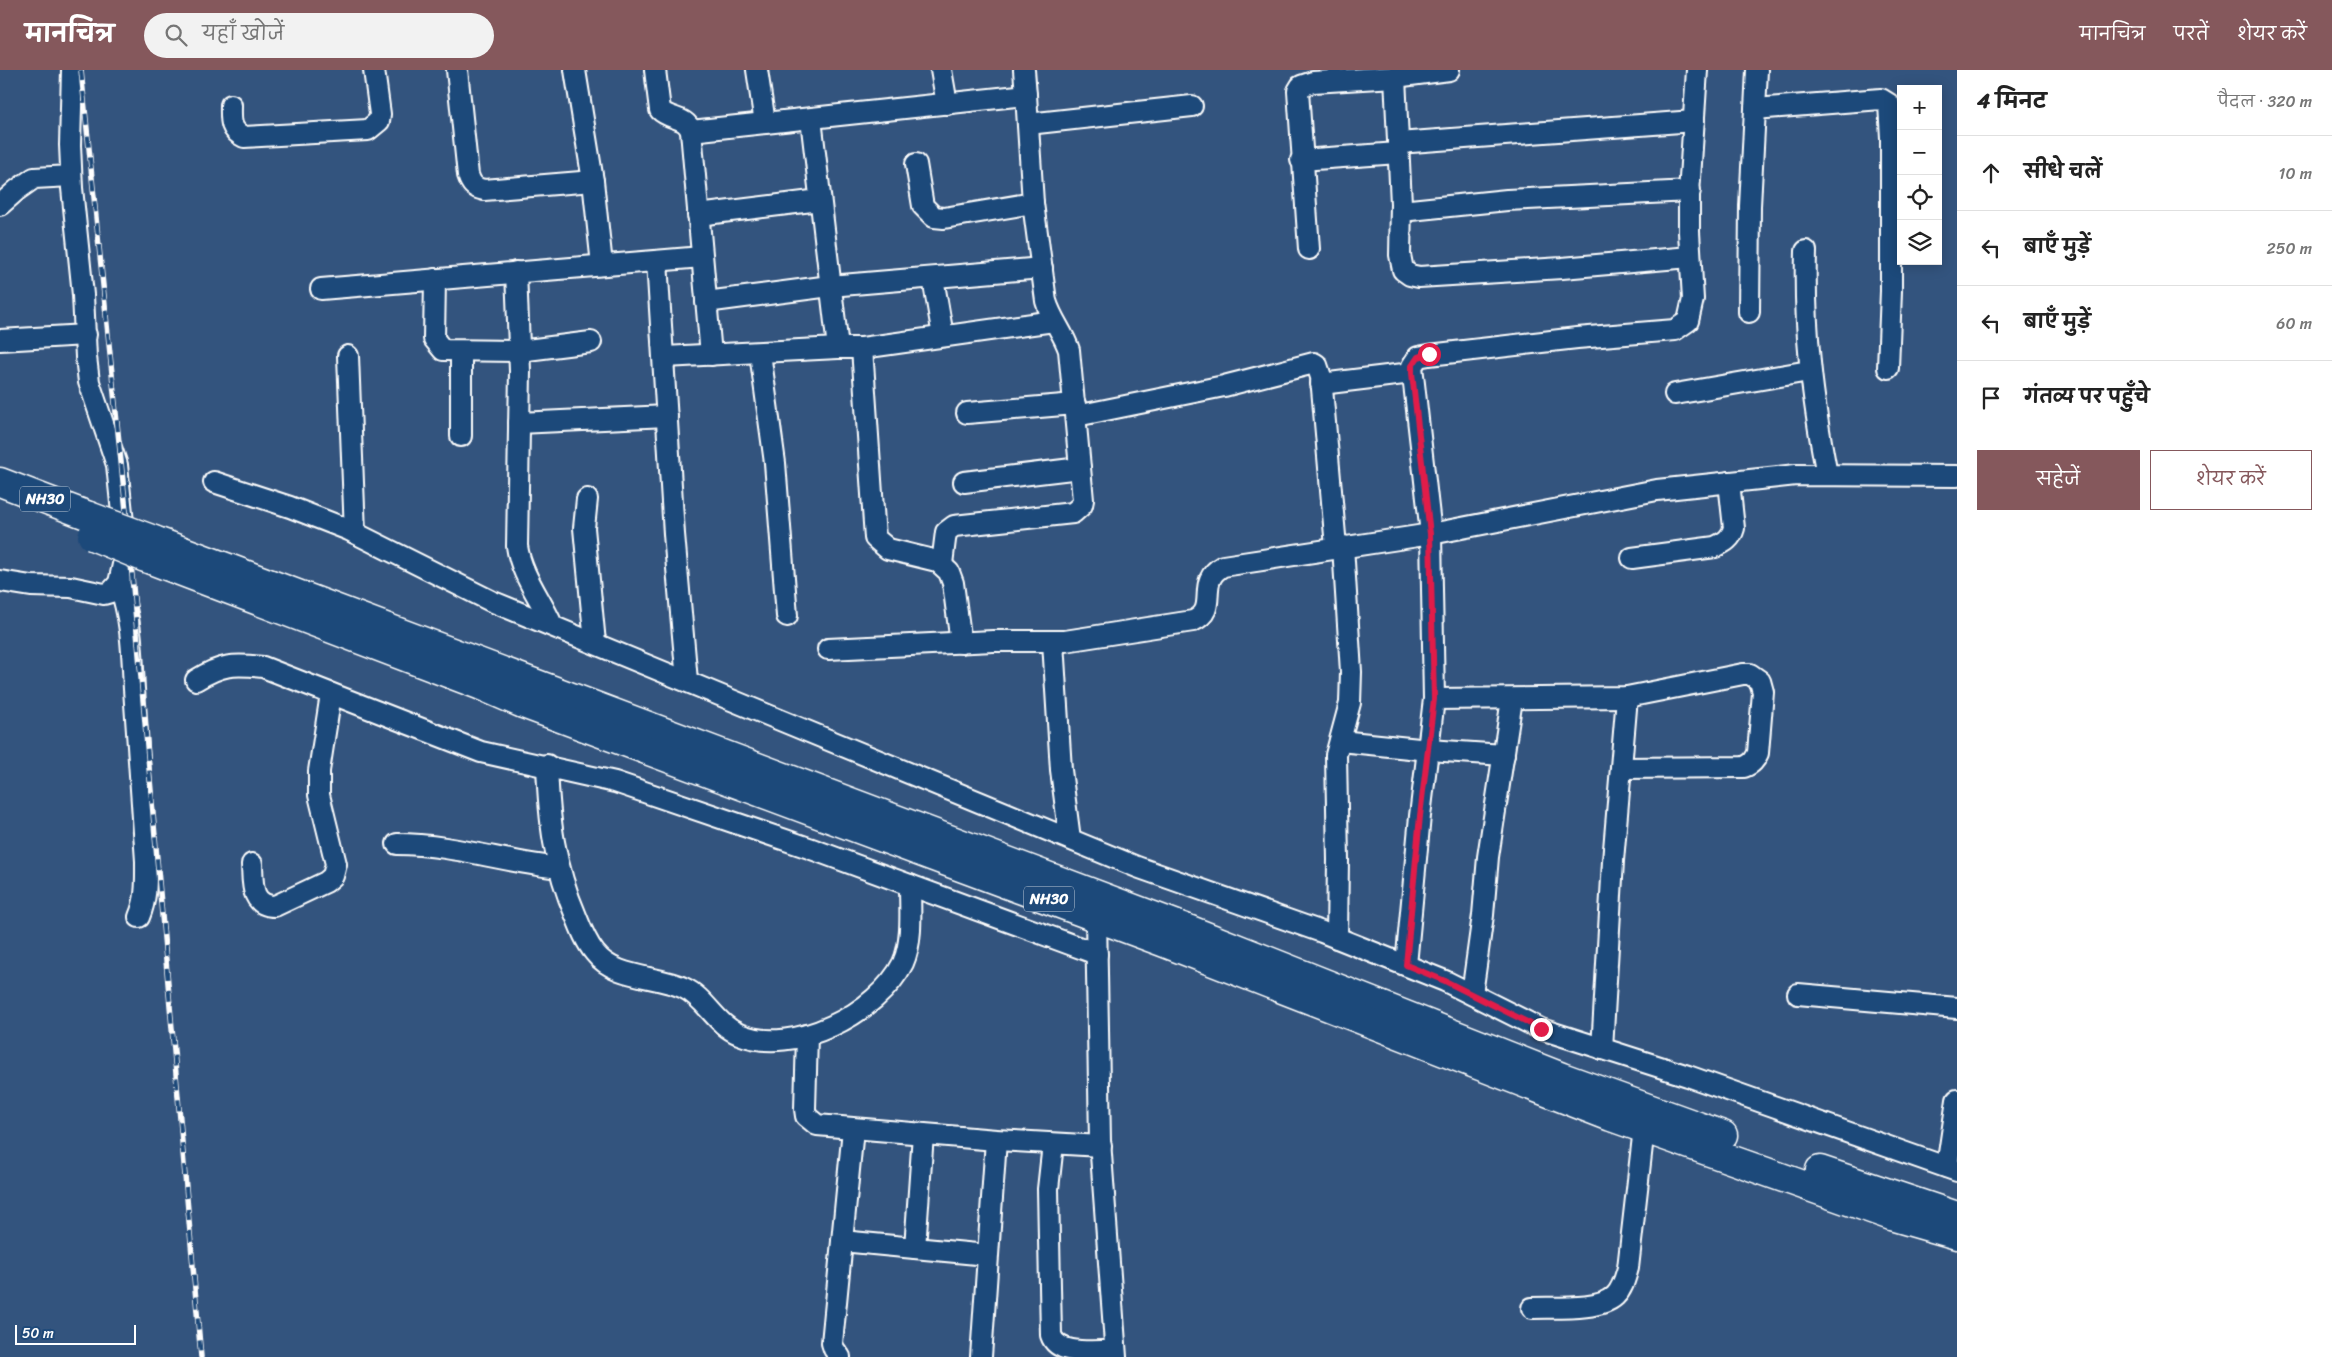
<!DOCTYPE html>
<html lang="hi">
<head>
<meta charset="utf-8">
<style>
	:root { --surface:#fff; --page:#f2f2f2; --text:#222; --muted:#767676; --line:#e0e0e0; --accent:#85585c }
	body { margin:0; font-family:Sriracha,"Playpen Sans Deva",sans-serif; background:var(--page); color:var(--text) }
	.controls { position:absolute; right:15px; top:15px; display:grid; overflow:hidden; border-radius:0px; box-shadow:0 2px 12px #0003 }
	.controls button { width:45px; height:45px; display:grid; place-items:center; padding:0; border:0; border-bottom:1px solid var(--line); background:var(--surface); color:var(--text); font:25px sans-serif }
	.scale { position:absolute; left:15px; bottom:12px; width:121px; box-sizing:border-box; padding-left:5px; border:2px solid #fff; border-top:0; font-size:14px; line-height:18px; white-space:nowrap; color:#fff; -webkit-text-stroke:4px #1f4a7a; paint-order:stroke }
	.stop { position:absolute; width:15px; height:15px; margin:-11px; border:4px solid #e11d48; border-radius:50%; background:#fff }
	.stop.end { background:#e11d48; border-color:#fff; box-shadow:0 1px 5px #0008 }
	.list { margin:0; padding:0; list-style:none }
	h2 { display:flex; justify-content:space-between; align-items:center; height:65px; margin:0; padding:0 20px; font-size:21px }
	h2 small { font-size:16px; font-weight:400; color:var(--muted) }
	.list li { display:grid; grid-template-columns:32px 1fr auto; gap:15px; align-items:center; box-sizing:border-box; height:75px; padding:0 20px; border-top:1px solid var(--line) }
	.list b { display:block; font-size:19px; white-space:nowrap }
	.list em { font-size:16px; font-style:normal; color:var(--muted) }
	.actions { display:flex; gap:10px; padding:15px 20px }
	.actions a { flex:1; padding:11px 0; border:1px solid var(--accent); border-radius:0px; text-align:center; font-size:18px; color:var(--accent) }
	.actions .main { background:var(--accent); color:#fff }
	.icon { flex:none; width:28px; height:28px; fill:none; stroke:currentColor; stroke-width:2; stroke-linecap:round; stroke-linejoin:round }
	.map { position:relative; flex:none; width:1957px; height:1287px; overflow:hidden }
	header { display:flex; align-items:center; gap:30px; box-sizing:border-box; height:70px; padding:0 25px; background:var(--accent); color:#fff }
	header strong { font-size:24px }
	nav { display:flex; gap:28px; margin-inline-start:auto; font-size:18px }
	.search { width:350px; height:45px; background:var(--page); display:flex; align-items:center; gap:12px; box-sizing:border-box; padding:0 18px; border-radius:28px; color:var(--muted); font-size:19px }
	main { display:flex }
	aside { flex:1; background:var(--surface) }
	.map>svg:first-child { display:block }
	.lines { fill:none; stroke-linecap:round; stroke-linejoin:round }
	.minor-casing { stroke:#fff; stroke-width:24 }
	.highway-casing { stroke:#fff; stroke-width:31 }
	.minor { stroke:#1f4a7a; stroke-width:20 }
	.highway { stroke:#1f4a7a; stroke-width:28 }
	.rail-casing { stroke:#fff; stroke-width:5.5 }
	.rail { stroke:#1f4a7a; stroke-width:4; stroke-dasharray:11; stroke-linecap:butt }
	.highway-bridge-casing { stroke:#fff; stroke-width:31; stroke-linecap:butt }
	.highway-bridge { stroke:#1f4a7a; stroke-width:28 }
	.route { stroke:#e11d48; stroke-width:6 }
	.labels { text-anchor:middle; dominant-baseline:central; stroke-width:4; stroke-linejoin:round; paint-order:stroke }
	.shield { fill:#1f4a7a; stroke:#bcc9d7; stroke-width:1 }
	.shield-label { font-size:15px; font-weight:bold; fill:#fff }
</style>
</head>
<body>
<header>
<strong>मानचित्र</strong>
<div class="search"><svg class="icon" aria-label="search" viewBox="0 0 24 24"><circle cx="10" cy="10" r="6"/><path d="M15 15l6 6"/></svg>यहाँ खोजें</div>
<nav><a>मानचित्र</a><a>परतें</a><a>शेयर करें</a></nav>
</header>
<main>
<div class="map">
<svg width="1957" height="1287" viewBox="0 0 1957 1287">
	<rect width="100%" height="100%" fill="#33547e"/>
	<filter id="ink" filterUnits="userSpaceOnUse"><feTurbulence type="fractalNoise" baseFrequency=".02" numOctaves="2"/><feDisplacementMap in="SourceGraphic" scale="10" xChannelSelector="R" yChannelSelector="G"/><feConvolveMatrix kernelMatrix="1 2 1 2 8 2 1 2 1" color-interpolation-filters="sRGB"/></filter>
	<g filter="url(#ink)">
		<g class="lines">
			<defs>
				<g id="minor">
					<path d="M457,0L468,105C471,114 474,118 484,120L593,111"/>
					<path d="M575,0L593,111L602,195"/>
					<path d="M655,0L660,40C670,50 686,46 691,61L711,285"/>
					<path d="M757,0L765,53L1026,25L1024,0"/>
					<path d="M941,0L947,34"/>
					<path d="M1395,7L1401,134L1400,185L1403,200L1410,205L1419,207L1562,198L1690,187"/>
					<path d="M231,35C231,49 229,60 244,67L368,60L379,51L380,44L374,0"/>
					<path d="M1755,39L1881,29L1889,34L1891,68V221L1888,298"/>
					<path d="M811,49L838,278H862L875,468L888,479L937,491L949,502L953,513L961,573"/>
					<path d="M1028,54L1192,36"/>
					<path d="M691,61L765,53"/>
					<path d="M1398,73L1694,51"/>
					<path d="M1301,90L1398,83"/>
					<path d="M916,94L923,136L934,147L944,148L1033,133"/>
					<path d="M0,135L17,120L34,108L71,106"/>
					<path d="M1401,141L1507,130L1690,121"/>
					<path d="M698,145L820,130"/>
					<path d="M1309,179L1298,21L1301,16L1313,12L1395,7L1449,0"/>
					<path d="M1806,181C1804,261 1812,327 1827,405"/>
					<path d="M657,191L674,464L687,611"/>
					<path d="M516,202L520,301L517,476C521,505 541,529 552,555"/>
					<path d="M933,208L943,266"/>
					<path d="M435,209L434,269L443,280L519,281L591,272"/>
					<path d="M321,219L702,187"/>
					<path d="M706,232L830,216L1042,198"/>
					<path d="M1749,242L1750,136L1757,0"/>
					<path d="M0,270L86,265"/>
					<path d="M862,278L1054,251"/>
					<path d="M461,281V366"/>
					<path d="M760,283L775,393L787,546"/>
					<path d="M348,286L355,463"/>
					<path d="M665,287L838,278"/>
					<path d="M1321,314L1412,303"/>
					<path d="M1675,324L1809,301"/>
					<path d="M967,343L1075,334"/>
					<path d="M1076,346L1224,316L1314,293L1317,295L1321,307L1336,477"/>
					<path d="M519,353L667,346"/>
					<path d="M214,412L290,437L349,460L491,531L1137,797L1322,862L1445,911L1541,959L1688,1006L1957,1101"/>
					<path d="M964,412L1080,398"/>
					<path d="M587,429L584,458L595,573"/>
					<path d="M1632,488L1715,477C1725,472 1731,469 1734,458L1729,412"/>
					<path d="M942,494L946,462L954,456L1073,443L1082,435L1083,430L1069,280C1063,262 1051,249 1046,231L1033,133L1026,25"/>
					<path d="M0,511L31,516L71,517L104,524L111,522L119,513L126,481L117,395L89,312L86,287L83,225L72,118L70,75L72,0"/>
					<path d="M119,513C132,552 132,580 134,619C138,676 142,734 146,791C146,811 147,828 139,847"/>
					<path d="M1053,572L1061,700L1070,769"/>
					<path d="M828,579L993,571H1065L1193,551C1221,539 1194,512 1223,496L1431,464L1657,420L1796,405L1957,406"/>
					<path d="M196,610C222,594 233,594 263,597L481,682L615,712L809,778L1097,884"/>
					<path d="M1434,629L1627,627L1743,604H1750L1760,611L1763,622L1758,683C1755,690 1752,694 1744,697L1621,698"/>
					<path d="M1340,671L1429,680L1504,685"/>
					<path d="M547,695C549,750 554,795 576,846C581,859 586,872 595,883C615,909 657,905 684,918C706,928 716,955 739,964C793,987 878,943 903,893C913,871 910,839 910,815"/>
					<path d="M397,774C452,774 504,792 559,798"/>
					<path d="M252,794C253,812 250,836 275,836L326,812L333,806L336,794L319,725V701L331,624"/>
					<path d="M1096,847L1100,1071L1116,1287"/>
					<path d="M1337,868L1338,790L1336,685L1350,633L1351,602L1343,476"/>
					<path d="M1406,895L1420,746L1434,629L1431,464L1412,296L1418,287L1429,285L1577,268L1675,260L1688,251L1693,229L1689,162V124L1697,0"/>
					<path d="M1472,924L1483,845L1488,787L1512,629"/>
					<path d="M1798,924L1957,938"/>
					<path d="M807,965L805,1039L806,1046L817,1055L996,1070L1101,1076"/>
					<path d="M1602,979L1613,791L1627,627"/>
					<path d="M1053,1074L1048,1119L1051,1265C1058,1287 1097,1280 1115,1281"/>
					<path d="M1947,1097L1957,1030"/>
					<path d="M842,1171L987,1185"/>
					<path d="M915,1178L923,1064"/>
					<path d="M1532,1238C1554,1237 1599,1241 1615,1226C1623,1218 1625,1208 1628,1198L1644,1058"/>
					<path d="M840,1287L834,1279L832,1273L853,1059"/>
					<path d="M981,1287L996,1070"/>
				</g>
				<g id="highway">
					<path d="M0,412L89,446"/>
					<path d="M154,470L1188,859L1562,1007L1723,1065"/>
					<path d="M143,487L479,615L523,634L1162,872L1611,1047L1891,1146L1957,1165"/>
					<path d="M1820,1100L1957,1146"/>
				</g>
			</defs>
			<use href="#minor" class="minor-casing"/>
			<use href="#highway" class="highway-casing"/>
			<use href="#minor" class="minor"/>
			<use href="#highway" class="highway"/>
			<defs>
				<path id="rail" d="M81,0L128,460L201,1287"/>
			</defs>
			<use href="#rail" class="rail-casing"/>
			<use href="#rail" class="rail"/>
			<defs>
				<g id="highway-bridge">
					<path d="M89,446L154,470"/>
					<path d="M92,466L143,487"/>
				</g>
			</defs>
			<use href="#highway-bridge" class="highway-bridge-casing"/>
			<use href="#highway-bridge" class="highway-bridge"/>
		</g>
	</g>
	<g class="lines" filter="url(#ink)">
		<path class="route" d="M1429,284L1418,287L1412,296V303L1430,464L1434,629L1420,746L1406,895L1445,911L1541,959"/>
	</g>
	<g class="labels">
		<g class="shield">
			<rect x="20" y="416.5" width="50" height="25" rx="4"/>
			<rect x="1024" y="816.5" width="50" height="25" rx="4"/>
		</g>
		<g class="shield-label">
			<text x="45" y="429">NH30</text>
			<text x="1049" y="829">NH30</text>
		</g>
	</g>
</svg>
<div class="controls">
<button>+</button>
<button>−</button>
<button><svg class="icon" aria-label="locate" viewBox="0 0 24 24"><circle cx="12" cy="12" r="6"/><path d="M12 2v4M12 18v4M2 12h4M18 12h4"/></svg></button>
<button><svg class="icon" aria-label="layers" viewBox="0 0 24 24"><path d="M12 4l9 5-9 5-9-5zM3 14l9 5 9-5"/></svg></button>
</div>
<div class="scale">50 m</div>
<div class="stop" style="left:1429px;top:284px"></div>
<div class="stop end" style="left:1541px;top:959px"></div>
</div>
<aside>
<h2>4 मिनट<small>पैदल · 320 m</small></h2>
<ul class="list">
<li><svg class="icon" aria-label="ahead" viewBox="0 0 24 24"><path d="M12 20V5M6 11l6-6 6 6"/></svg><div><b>सीधे चलें</b></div><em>10 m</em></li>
<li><svg class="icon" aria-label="left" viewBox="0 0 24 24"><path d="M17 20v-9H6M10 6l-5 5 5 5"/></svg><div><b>बाएँ मुड़ें</b></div><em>250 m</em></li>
<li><svg class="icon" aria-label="left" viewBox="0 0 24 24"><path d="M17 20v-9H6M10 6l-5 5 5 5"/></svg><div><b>बाएँ मुड़ें</b></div><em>60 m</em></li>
<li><svg class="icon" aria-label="arrive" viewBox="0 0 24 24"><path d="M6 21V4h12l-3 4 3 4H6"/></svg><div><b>गंतव्य पर पहुँचे</b></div></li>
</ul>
<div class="actions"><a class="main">सहेजें</a><a>शेयर करें</a></div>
</aside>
</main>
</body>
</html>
